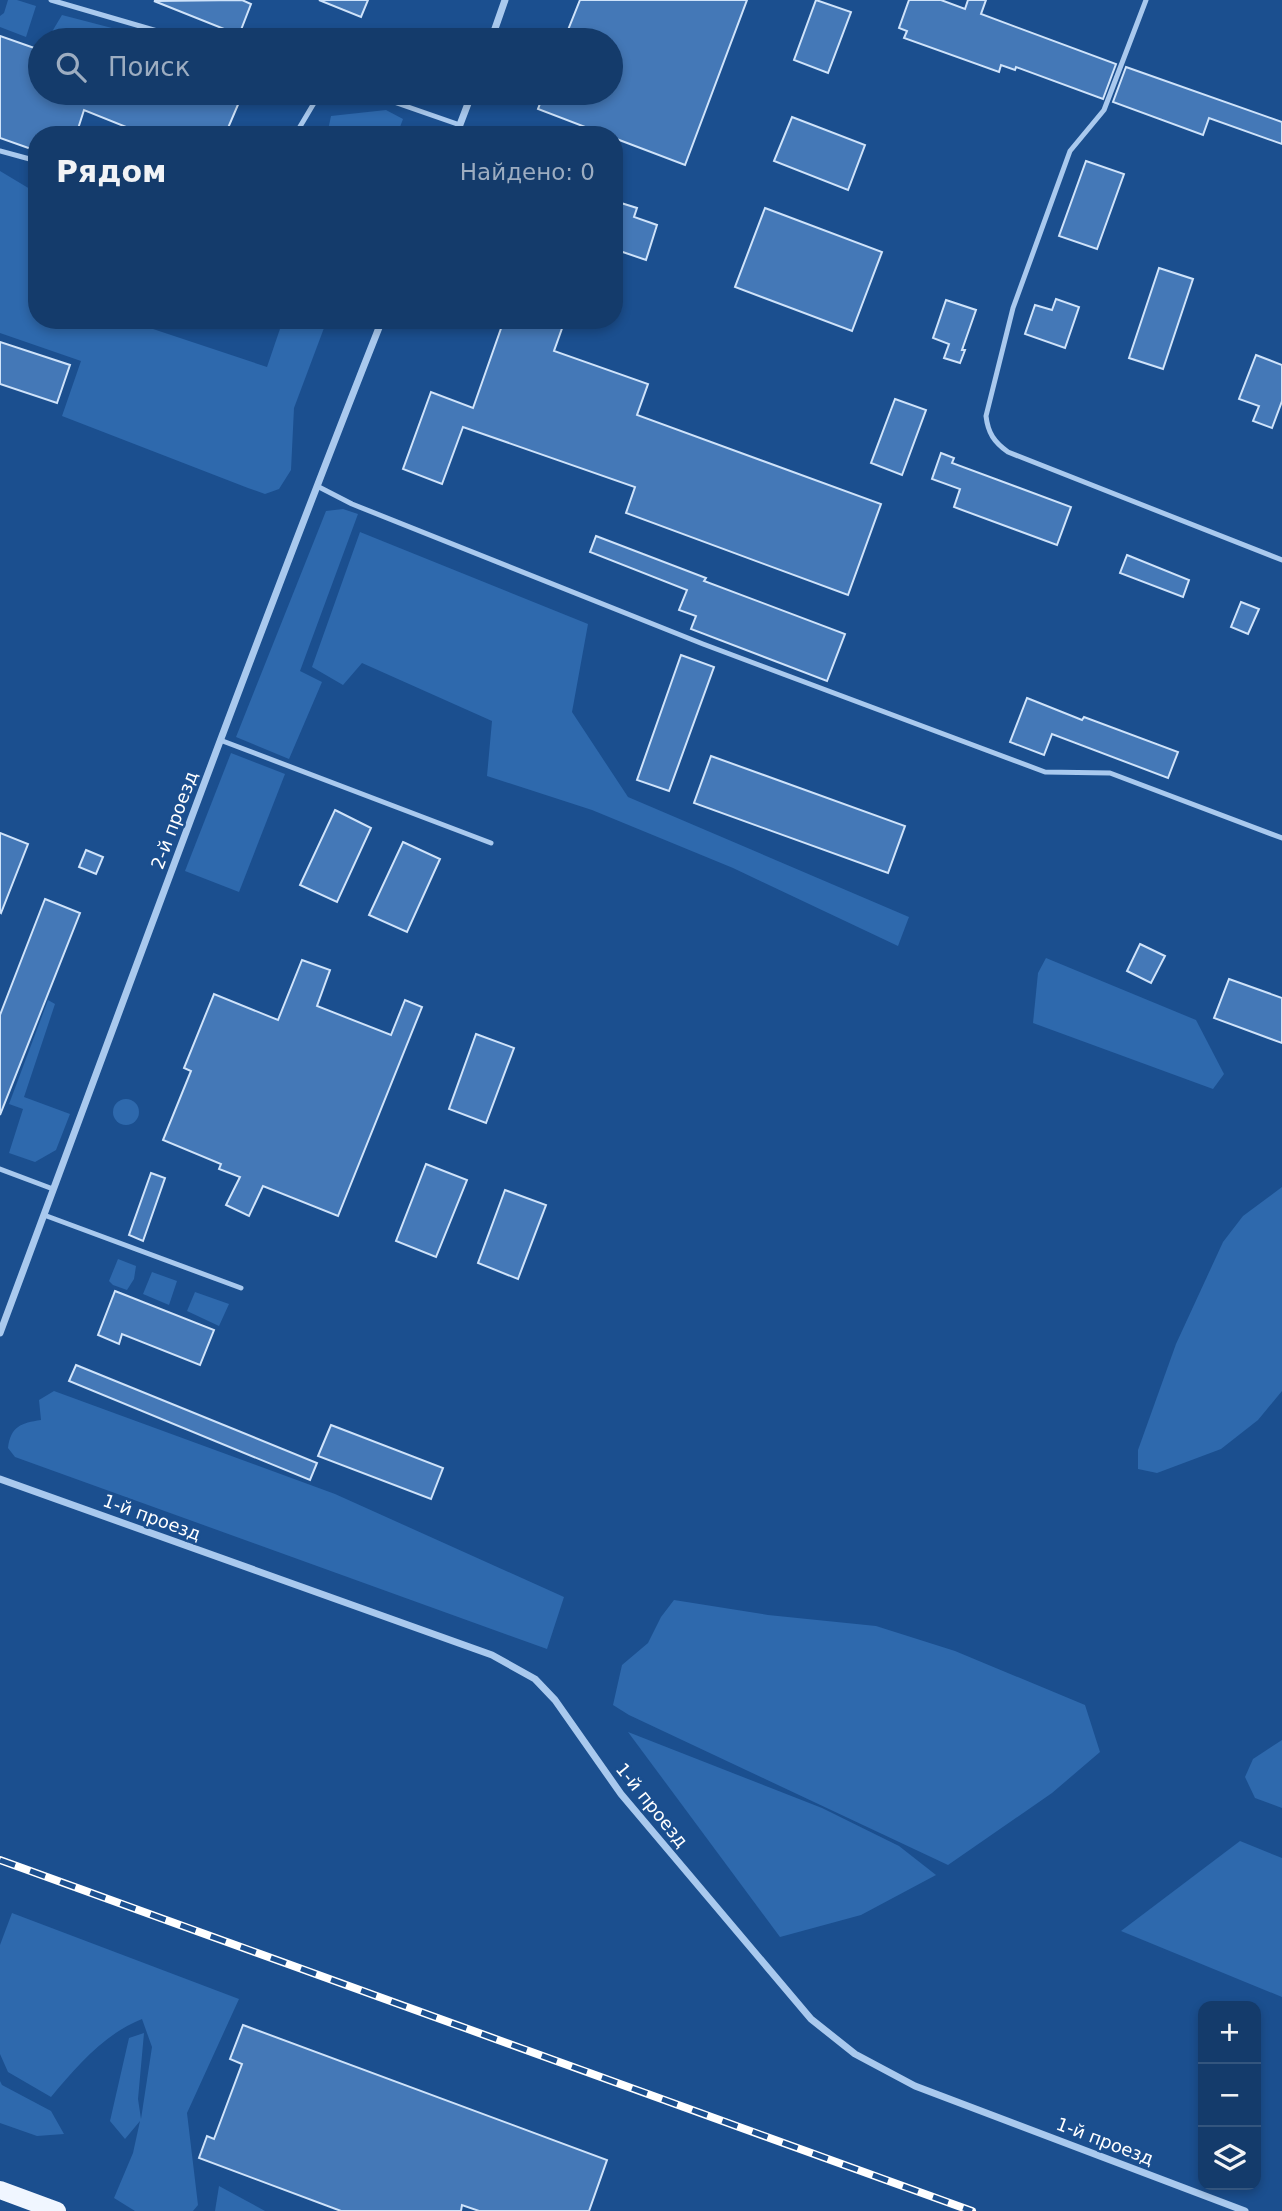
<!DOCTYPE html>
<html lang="ru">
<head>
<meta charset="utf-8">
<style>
	:root { --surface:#143b6b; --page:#1d4271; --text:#f1f3f6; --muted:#9dadc1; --line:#33557e }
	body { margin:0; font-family:"DejaVu Sans",sans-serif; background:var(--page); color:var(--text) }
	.controls { position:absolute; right:21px; bottom:21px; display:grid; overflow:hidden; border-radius:14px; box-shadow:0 4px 10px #0003 }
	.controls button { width:63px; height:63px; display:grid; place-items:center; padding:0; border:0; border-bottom:2px solid var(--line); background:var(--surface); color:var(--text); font:35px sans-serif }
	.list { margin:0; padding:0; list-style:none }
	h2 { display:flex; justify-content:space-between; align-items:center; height:91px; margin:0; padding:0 28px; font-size:30px }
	h2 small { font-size:23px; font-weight:400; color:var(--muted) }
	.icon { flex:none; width:38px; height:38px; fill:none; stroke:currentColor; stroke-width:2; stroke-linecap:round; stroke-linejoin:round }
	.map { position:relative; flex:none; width:1282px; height:2211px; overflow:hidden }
	.search { position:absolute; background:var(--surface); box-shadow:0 4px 10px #0003; left:28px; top:28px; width:595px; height:77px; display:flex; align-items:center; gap:18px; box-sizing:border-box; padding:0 24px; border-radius:38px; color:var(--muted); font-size:26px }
	.panel { position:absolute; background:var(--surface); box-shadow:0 4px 10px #0003; left:28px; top:126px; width:595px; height:203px; border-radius:28px }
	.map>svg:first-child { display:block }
	.green { fill:#2e69ad }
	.building { fill:#4478b7; stroke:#cfe3fa; stroke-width:2 }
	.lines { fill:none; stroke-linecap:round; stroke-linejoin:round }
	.service { stroke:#a9c9ee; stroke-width:5 }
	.minor { stroke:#a9c9ee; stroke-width:7 }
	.primary { stroke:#f0f6ff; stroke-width:18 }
	.rail-casing { stroke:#fff; stroke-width:8 }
	.rail { stroke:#1b4f8f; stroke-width:5; stroke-dasharray:16; stroke-linecap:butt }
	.labels { text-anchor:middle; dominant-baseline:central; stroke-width:5; stroke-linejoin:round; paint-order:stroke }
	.street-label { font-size:18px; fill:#fff; stroke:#1b4f8f }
</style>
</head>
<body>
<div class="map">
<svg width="1282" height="2211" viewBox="0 0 1282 2211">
	<rect width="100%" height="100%" fill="#1b4f8f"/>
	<g class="green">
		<path d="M8,0H17L36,6L26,37L0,27V16L4,13Z"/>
		<path d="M62,15L158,40H47Z"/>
		<path d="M386,110L403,119L397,135H327L331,116Z"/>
		<path d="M0,171L30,189L33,253L37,256V320H135V323L267,367L283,320H327L294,408L291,470L279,489L265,494L248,488L62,416L81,361L0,333Z"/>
		<path d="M343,509L358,514L300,671L322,682L289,759L236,737L326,511Z"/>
		<path d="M360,532L588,624L572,712L628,797L909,917L898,946L733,868L592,810L487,776L492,721L362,663L343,685L312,667Z"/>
		<path d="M231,753L285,774L239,892L185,871Z"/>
		<path d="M1046,958L1196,1020L1224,1074L1213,1089L1033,1023L1038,973Z"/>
		<path d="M48,1000L55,1004L24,1097L70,1114L56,1150L35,1162L9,1153L23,1109L9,1104Z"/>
		<circle cx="126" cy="1112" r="13"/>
		<path d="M1282,1187V1391L1258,1420L1221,1449L1157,1473L1138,1469V1450L1176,1344L1223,1242L1243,1216Z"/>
		<path d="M118,1259L136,1266L134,1279L127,1290L113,1285L109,1281Z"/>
		<path d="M152,1272L177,1281L169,1305L143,1294Z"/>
		<path d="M195,1292L229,1304L219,1326L187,1311Z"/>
		<path d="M54,1391L335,1494L564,1597L547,1649L15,1457L8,1448C11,1426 21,1423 41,1420L39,1400Z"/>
		<path d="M674,1600L768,1615L876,1626L955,1651L1085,1705L1100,1752L1052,1793L948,1865L629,1715L613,1705L622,1665L648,1643L661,1617Z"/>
		<path d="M628,1732L822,1808L899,1846L936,1875L861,1915L780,1937Z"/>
		<path d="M1282,1740V1808L1255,1798L1245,1777L1253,1759Z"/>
		<path d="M1240,1841L1282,1858V1997L1121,1931Z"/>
		<path d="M12,1913L239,1999L187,2113L198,2205L193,2211H135L114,2198L133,2153L140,2121L125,2139L110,2121L129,2038L144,2033L138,2099L141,2119L152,2047L142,2019C104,2034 77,2066 51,2097L8,2072L0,2054V1945Z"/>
		<path d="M0,2081L2,2085L51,2111L64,2134L37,2136L0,2123Z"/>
		<path d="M219,2186L265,2211H215Z"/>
	</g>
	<g class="building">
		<path d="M242,0L251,4L239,35L154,1Z"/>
		<path d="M319,0H368L361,17Z"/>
		<path d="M580,0H747L685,165L614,138V135H606L538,109L544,93H611V40H564Z"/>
		<path d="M816,0L851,12L828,73L794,60Z"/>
		<path d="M909,0H941L965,9L968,0H986L981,14L1116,64L1103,99L1016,67L1015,70L1001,65L999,72L904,38L907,31L899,28Z"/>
		<path d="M0,36L40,50V93H243L225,135H146L84,110L76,135H37V151L0,138Z"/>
		<path d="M1126,67L1282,122V144L1209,118L1203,135L1113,102Z"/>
		<path d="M792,117L865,145L848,190L774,161Z"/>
		<path d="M1086,161L1124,174L1097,249L1059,236Z"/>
		<path d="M621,203L637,208L634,217L657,225L646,260L614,249V211L618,212Z"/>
		<path d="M765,208L882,252L852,331L735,287Z"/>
		<path d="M1159,268L1193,279L1163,369L1129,358Z"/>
		<path d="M1056,299L1079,307L1065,348L1025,334L1035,305L1052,310Z"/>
		<path d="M946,300L976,310L962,350H965L960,363L944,358L949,344L933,338Z"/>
		<path d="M504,320H565L554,351L648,384L637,415L881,504L848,595L626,513L635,487L463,427L442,484L403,469L431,392L473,408Z"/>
		<path d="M0,342L70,365L57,403L0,384Z"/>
		<path d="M1256,355L1282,365V401L1272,428L1253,421L1259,406L1239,399Z"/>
		<path d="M895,399L926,410L902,475L871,463Z"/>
		<path d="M941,453L954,458L952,463L1071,507L1057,545L954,507L960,489L932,479Z"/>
		<path d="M596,536L706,578L704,581L845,634L827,681L691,629L696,616L679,610L687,590L590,552Z"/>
		<path d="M1127,555L1189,580L1183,597L1120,573Z"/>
		<path d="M1241,602L1259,609L1248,634L1231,627Z"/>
		<path d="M681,655L714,667L669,791L637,780Z"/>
		<path d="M1027,698L1082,720L1084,717L1178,752L1168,778L1052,734L1044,755L1010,742Z"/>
		<path d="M711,756L905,826L888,873L694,803Z"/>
		<path d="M335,810L371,828L337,902L300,885Z"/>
		<path d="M0,833L28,844L1,913L0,912Z"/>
		<path d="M403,842L440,859L407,932L369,915Z"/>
		<path d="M86,850L103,857L96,874L79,867Z"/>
		<path d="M45,899L80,913L0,1115V1015Z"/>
		<path d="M1140,944L1165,956L1151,983L1127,971Z"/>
		<path d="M302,960L330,970L317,1006L391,1035L405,1000L422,1007L338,1216L263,1186L249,1216L226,1205L240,1177L219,1169L221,1164L163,1140L191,1071L184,1068L214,994L278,1020Z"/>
		<path d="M1229,979L1282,998V1043L1214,1018Z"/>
		<path d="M476,1034L514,1048L486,1123L449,1109Z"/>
		<path d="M426,1164L467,1180L436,1257L396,1241Z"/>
		<path d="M151,1173L165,1178L143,1241L129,1235Z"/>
		<path d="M505,1190L546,1205L518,1279L478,1263Z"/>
		<path d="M115,1291L214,1330L200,1365L122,1334L119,1344L98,1335Z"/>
		<path d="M76,1365L317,1463L310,1480L69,1381Z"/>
		<path d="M331,1425L443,1468L431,1499L318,1456Z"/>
		<path d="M243,2025L607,2160L589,2211H479L462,2205L461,2211H341L199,2158L207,2136L214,2139L242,2064L230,2059Z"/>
	</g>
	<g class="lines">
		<g class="service">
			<path d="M51,0L188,40"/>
			<path d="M1146,0L1104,110L1070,151L1013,308L986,416C988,433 994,442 1008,452L1282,560"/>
			<path d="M368,93L460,125"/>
			<path d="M295,135L320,93"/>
			<path d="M0,151L37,161"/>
			<path d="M317,486L352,504L703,644L1045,772L1110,773L1282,838"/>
			<path d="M220,740L491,843"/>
			<path d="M0,1169L53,1189"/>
			<path d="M44,1215L241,1288"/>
		</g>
		<g class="minor">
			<path d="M491,40L505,0"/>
			<path d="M456,135L472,93"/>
			<path d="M0,1333C126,995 249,656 382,320"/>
			<path d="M0,1479L492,1655L535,1679L555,1700L621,1794L811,2019L855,2054L915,2086L1245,2211"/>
		</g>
		<path class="primary" d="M0,2190L57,2211"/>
		<defs>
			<path id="rail" d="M0,1860L972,2211"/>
		</defs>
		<use href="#rail" class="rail-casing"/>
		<use href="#rail" class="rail"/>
	</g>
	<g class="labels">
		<g class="street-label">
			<text transform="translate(174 820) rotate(-70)">2-й проезд</text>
			<text transform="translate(152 1517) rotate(20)">1-й проезд</text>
			<text transform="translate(652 1805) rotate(51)">1-й проезд</text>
			<text transform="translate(1105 2141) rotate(21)">1-й проезд</text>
		</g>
	</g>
</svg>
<div class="controls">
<button>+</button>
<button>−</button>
<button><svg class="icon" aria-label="layers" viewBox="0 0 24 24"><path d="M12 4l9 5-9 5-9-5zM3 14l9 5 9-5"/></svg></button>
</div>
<div class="search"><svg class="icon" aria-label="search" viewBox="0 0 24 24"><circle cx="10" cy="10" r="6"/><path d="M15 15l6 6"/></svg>Поиск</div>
<section class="panel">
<h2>Рядом<small>Найдено: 0</small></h2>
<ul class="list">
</ul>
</section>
</div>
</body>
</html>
